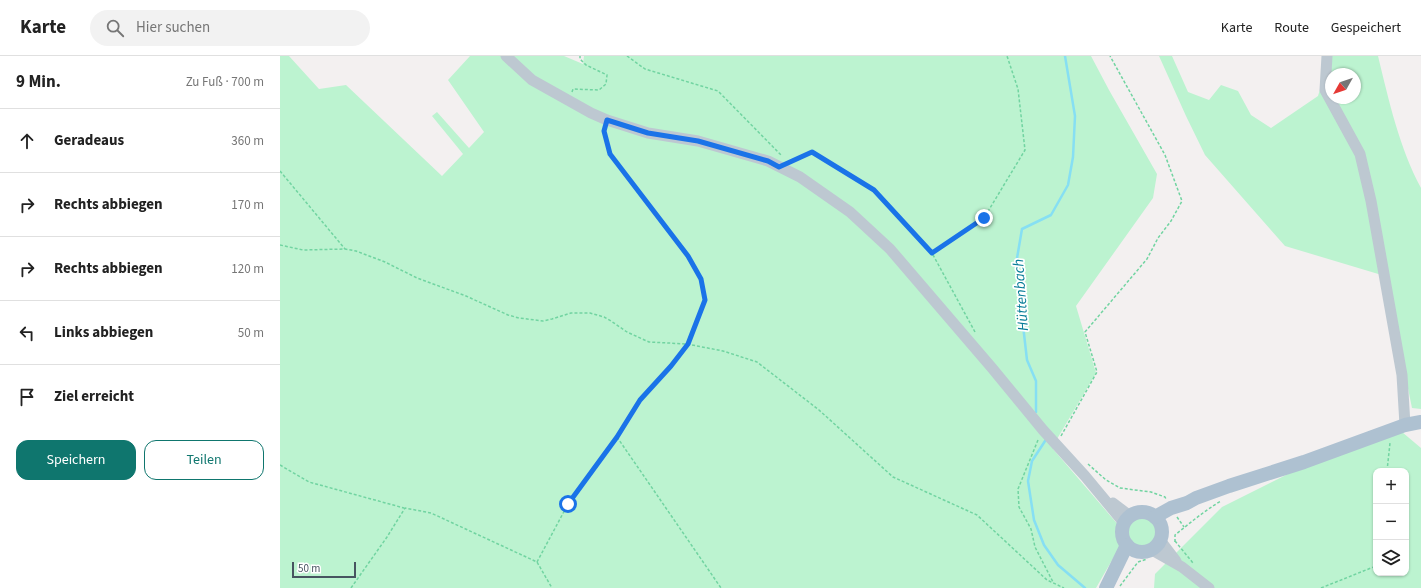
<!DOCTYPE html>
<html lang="de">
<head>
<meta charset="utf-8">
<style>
	:root { --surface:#fff; --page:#f2f2f2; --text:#222; --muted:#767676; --line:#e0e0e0; --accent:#0f766e }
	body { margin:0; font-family:"Source Sans 3",sans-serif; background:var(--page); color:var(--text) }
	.controls { position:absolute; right:12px; bottom:12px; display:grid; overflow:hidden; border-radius:8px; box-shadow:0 1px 3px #0004 }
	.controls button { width:36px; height:36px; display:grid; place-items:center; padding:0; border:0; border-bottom:1px solid var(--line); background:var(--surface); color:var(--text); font:20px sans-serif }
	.compass { position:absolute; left:1045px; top:12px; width:36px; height:36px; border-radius:50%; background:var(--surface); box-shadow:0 1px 3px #0004; rotate:230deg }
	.scale { position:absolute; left:12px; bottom:10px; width:64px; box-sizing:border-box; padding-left:4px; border:2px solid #475460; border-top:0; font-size:11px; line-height:14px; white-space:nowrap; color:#475460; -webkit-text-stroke:3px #fff; paint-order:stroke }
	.stop { position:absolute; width:12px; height:12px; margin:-9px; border:3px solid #1a73e8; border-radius:50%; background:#fff }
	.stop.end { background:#1a73e8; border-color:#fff; box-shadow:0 1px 4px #0008 }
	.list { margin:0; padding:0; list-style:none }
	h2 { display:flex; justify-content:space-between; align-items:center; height:52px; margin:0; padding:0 16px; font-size:17px }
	h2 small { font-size:13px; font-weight:400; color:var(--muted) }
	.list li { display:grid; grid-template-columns:26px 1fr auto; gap:12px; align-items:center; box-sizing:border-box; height:64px; padding:0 16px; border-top:1px solid var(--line) }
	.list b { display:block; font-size:15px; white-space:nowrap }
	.list em { font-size:13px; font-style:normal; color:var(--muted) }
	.actions { display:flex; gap:8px; padding:12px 16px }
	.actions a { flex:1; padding:9px 0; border:1px solid var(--accent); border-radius:12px; text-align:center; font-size:14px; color:var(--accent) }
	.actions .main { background:var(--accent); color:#fff }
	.icon { flex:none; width:22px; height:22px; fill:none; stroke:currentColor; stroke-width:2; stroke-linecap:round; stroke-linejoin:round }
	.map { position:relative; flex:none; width:1141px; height:532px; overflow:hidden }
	header { display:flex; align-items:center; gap:24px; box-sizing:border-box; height:56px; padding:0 20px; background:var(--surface); border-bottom:1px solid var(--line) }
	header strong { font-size:19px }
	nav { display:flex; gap:22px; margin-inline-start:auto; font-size:14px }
	.search { width:280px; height:36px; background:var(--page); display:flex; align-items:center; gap:10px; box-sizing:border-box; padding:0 14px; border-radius:22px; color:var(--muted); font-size:15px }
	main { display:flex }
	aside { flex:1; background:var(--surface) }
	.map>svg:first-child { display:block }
	.green { fill:#bcf3d0; fill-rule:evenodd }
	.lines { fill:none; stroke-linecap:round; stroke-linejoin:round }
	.stream { stroke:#86dff3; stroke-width:2.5 }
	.path { stroke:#71d4a1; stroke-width:1.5; stroke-dasharray:3 2; stroke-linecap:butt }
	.minor { stroke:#bdc8d1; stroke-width:11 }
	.major { stroke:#aec1d1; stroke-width:14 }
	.route { stroke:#1a73e8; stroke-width:5 }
	.labels { text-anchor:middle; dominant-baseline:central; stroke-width:3.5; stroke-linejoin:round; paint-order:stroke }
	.water-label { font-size:15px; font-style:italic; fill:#047b97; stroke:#fff }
</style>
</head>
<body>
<header>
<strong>Karte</strong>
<div class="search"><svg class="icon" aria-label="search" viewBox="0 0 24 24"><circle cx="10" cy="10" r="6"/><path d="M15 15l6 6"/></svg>Hier suchen</div>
<nav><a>Karte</a><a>Route</a><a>Gespeichert</a></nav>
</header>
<main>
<aside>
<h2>9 Min.<small>Zu Fuß · 700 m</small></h2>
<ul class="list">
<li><svg class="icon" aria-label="ahead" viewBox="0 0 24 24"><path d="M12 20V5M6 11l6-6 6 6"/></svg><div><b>Geradeaus</b></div><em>360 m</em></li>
<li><svg class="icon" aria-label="right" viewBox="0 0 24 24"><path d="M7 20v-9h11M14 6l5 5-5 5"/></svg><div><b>Rechts abbiegen</b></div><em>170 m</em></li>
<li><svg class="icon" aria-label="right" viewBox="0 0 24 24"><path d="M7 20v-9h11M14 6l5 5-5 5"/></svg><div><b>Rechts abbiegen</b></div><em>120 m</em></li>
<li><svg class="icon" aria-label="left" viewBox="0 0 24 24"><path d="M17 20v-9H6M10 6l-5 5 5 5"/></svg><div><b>Links abbiegen</b></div><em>50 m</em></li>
<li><svg class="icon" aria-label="arrive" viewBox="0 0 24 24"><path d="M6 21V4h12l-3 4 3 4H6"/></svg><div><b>Ziel erreicht</b></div></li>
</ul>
<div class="actions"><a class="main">Speichern</a><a>Teilen</a></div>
</aside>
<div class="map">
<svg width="1141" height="532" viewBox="0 0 1141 532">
	<rect width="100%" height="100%" fill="#f3f0f0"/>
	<g class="green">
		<path d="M0,0H9L39,33L66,29L162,120L183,98L152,60L157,56L189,92L204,76L168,24L190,0H284L303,8L304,0H811L829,34L877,118L873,142L796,250L816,317L777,383L773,393L840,471L843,485L816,532H0Z"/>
		<path d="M879,0H892L908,36L929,44L941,29L958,35L971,59L991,72L1038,40L1050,0H1098C1109,45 1119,91 1141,132V353L1132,352L1105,220L1005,190L925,99L906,60ZM1051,18H1075V42H1051Z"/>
		<path d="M1122,376L1141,392V532H874L875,518L942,451L1026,409ZM1096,415H1126V517H1096Z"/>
		<circle cx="862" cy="476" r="14"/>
	</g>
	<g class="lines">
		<g class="stream">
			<path d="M756,356V325L747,304L736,208L742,173L771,159L788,129L793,101L795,60L785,0"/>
			<path d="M767,382L752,405L748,425L754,464L764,489L778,509L805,532"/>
		</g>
		<g class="path">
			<path d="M347,0L365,13L438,35L502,100"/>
			<path d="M292,36L293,33L319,34L326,28L327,19L306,9L300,3V0"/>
			<path d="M511,105L532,96L594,134L652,197"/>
			<path d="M0,115L65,193"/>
			<path d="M0,189L23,194L65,193L76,195L105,206L137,222L186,240L228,259L239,262L263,265L272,263L291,257H310L324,261L331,265L347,276L369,286L407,288L443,295L477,306L539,354L613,421L697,459L767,524L784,532"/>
			<path d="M695,276L652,197L704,162L745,94L738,33L727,0"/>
			<path d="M781,380L817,316L805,276L867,203L878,182L891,165L902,145L885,99L830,0"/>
			<path d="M337,381L441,532"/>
			<path d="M758,384L738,433L739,451L751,473L755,491L773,526"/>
			<path d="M808,408L826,424L840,432L871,436L885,441L886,443"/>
			<path d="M0,409L29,426L124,452"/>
			<path d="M1107,415L1110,387"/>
			<path d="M897,461L904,471"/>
			<path d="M895,485L913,507"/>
			<path d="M895,486V479C910,467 924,455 941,445"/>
			<path d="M257,506L288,448L337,381L360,344L391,310L407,288L425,244L421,223L408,199L330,98L325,74"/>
			<path d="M840,530L858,506L867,503"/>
			<path d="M71,532L107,481L125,452L151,457L257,506L272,532"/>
			<path d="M1041,532L1096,510"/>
		</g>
		<g class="minor">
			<path d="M226,0L252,24L311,57L327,64L368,77L418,85L488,105L520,121L570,156L610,193L712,312L763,374L805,420L844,467"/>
			<path d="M1047,0L1045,34L1080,98L1091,145L1122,319L1125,369"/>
			<path d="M833,447L850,460"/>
			<path d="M880,484L896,505"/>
			<path d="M872,494L902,511L929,532"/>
		</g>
		<g class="major">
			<circle cx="862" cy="476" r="20"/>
			<path d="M875,461L891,452L907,447L916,442L949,430L1024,406L1125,369L1141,366"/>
			<path d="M826,532L847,489"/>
		</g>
	</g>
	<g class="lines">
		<path class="route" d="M288,448L337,381L360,344L391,310L408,288L425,244L421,223L408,200L330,98L324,75L327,64L368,77L418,85L488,105L499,111L532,96L594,134L652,197L704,162"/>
	</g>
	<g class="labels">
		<g class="water-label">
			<text transform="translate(741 239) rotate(-94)">Hüttenbach</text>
		</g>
	</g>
</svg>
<div class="controls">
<button>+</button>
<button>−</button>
<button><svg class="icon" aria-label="layers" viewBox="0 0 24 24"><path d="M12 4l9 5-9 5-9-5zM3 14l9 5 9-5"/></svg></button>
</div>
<svg class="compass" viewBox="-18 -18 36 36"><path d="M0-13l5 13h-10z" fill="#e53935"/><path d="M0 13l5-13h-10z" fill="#767676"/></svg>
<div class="scale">50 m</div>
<div class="stop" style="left:288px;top:448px"></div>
<div class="stop end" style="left:704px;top:162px"></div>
</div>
</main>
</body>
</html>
